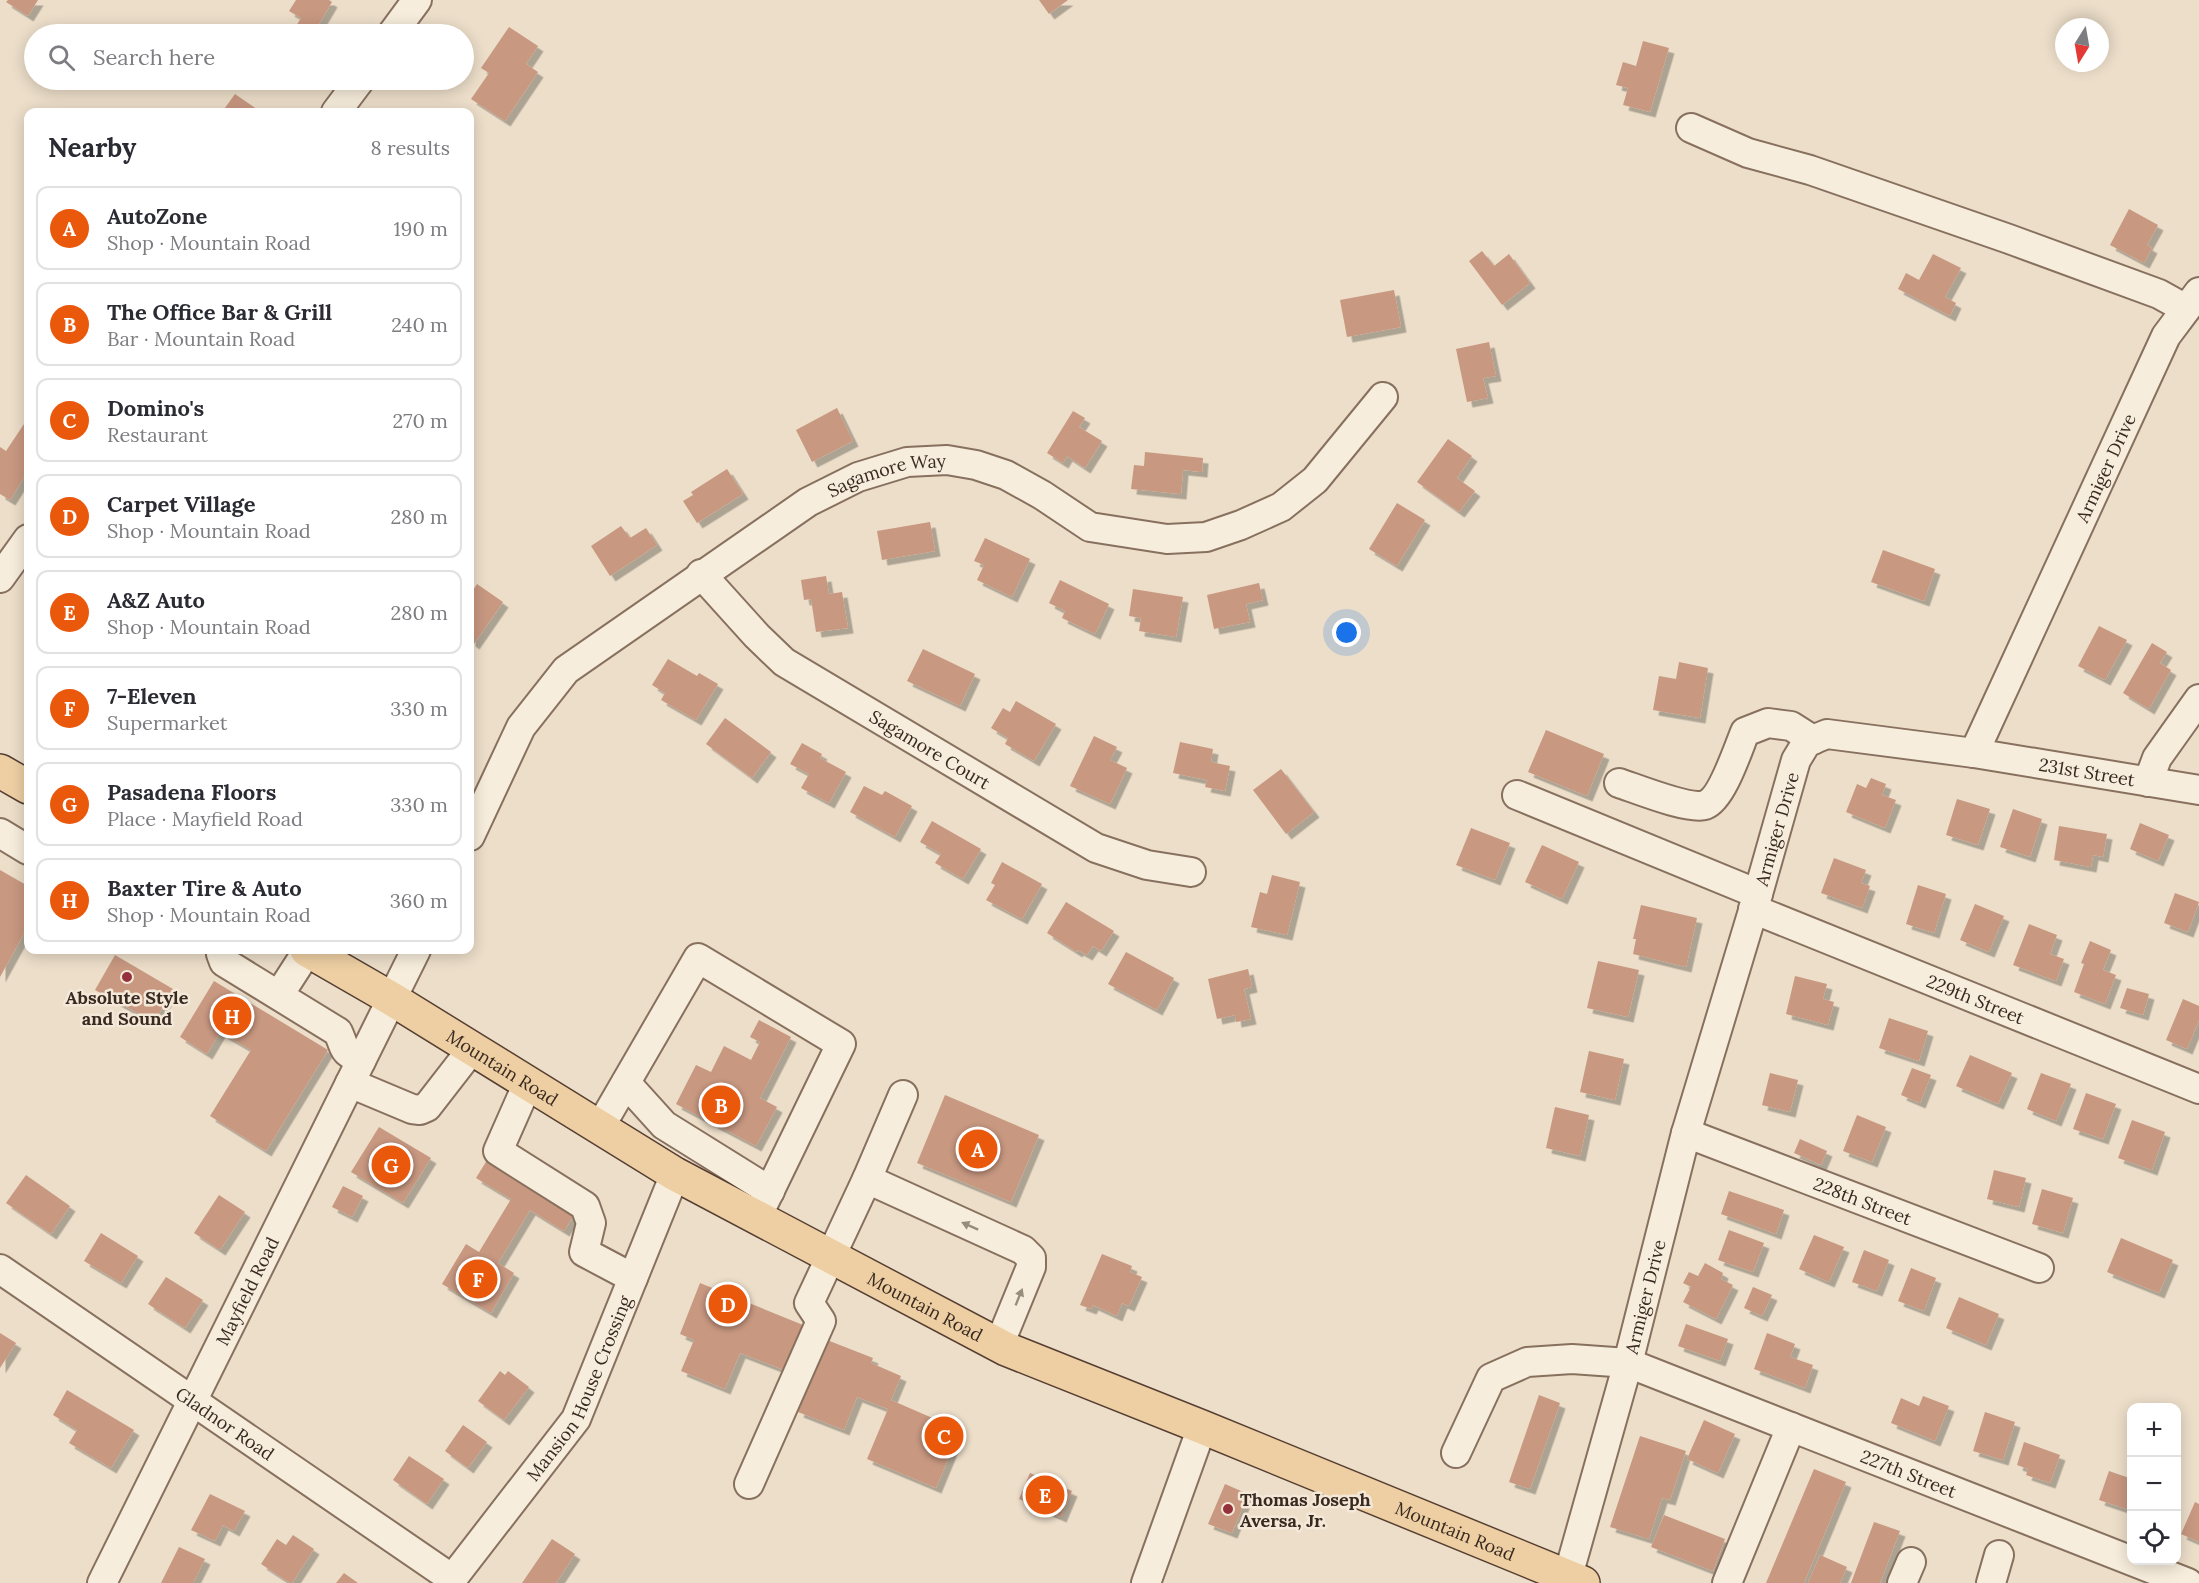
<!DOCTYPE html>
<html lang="en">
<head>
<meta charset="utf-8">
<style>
	:root { --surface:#fff; --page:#f7f7f7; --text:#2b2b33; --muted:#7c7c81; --line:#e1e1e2; --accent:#ea580c }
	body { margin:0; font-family:Lora,serif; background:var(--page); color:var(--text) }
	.controls { position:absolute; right:18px; bottom:18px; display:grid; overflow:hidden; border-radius:12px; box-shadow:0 3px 15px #0003 }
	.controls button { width:54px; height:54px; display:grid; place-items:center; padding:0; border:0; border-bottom:2px solid var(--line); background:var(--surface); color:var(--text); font:30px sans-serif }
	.compass { position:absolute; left:2055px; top:18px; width:54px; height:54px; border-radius:50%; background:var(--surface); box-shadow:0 3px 15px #0003; rotate:191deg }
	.you { position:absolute; left:1347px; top:633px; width:21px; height:21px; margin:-15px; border:4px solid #fff; border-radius:50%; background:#1a73e8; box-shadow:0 0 0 9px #1a73e833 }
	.badge { display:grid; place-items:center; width:39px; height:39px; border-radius:50%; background:var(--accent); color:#fff; font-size:20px; font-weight:700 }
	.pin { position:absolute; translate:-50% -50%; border:3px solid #fff; box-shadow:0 2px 6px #0006 }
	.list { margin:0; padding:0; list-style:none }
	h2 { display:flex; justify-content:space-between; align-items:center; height:78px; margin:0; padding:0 24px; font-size:26px }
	h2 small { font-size:20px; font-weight:400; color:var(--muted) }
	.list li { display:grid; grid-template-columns:39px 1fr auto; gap:18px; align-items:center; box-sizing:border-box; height:84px; margin:0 12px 12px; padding:0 12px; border:2px solid var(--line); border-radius:12px }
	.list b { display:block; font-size:22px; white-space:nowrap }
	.list p { margin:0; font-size:20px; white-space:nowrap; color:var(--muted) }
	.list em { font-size:20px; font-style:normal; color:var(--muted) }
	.icon { flex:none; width:33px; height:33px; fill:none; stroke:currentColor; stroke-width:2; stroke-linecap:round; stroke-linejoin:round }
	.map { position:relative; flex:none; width:2199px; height:1583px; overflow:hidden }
	.search { position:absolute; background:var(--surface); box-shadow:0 3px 15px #0003; left:24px; top:24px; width:450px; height:66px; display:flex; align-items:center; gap:15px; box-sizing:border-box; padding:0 21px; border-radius:33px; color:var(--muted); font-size:22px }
	.panel { position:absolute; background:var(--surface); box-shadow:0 3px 15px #0003; left:24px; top:108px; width:450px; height:846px; border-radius:12px }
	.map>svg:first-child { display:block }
	.building { fill:#c89881; filter:url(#shadow) }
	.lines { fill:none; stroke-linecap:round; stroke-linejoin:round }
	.minor-casing { stroke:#88705e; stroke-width:32 }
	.major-casing { stroke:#563f32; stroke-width:36 }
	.minor { stroke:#f7eddc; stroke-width:28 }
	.major { stroke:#edcfa3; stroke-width:33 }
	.oneway { fill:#988c7e }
	.poi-dot { fill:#94313b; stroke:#f4e9d8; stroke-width:2 }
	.labels { text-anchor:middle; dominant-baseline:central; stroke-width:5; stroke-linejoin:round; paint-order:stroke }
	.street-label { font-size:18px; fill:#392a21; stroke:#f4e9d8 }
	.poi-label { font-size:18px; font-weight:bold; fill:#392a21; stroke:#f4e9d8 }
</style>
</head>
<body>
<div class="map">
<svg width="2199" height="1583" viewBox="0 0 2199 1583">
	<defs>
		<filter id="shadow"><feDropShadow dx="5.5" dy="5.5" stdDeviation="0" flood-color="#0004"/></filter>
	</defs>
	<rect width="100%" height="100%" fill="#ecdec9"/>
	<g class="building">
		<path d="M8,0H38L28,16L6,2Z"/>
		<path d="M296,0H329L332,2L316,29L325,34H291L301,18L289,11Z"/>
		<path d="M1039,0H1068L1049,14Z"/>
		<path d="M509,27L538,46L526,64L538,72L505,121L471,99L489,73L481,68Z"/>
		<path d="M1643,41L1669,48L1650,112L1623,105L1628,88L1616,85L1623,62L1636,66Z"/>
		<path d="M235,94L261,112H222Z"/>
		<path d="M2129,209L2158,225L2147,245L2152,248L2144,263L2110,245Z"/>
		<path d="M1482,251L1494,266L1509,254L1530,283L1502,305L1469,261Z"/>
		<path d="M1933,254L1961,268L1945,297L1956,303L1950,316L1898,289L1906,273L1919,280Z"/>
		<path d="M1394,290L1401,327L1347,337L1340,300Z"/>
		<path d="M1489,342L1496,376L1483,378L1488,398L1467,402L1456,349Z"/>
		<path d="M837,408L853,441L812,462L796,430Z"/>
		<path d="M1073,411L1085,418L1079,427L1102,441L1085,468L1067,456L1063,463L1047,453Z"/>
		<path d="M26,421L28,422V471L10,500L0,494V447L6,451Z"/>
		<path d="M1448,439L1472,456L1457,478L1475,491L1459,512L1417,482Z"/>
		<path d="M1145,452L1203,458L1202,472L1183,470L1181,494L1131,489L1134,465L1144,466Z"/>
		<path d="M727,469L743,494L697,523L683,501L693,495L691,492Z"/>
		<path d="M1397,503L1425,520L1397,566L1369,549Z"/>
		<path d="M930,522L935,551L882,560L877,531Z"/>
		<path d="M621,526L630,538L646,528L657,545L610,576L591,546Z"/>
		<path d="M985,538L1030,559L1012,597L977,580L984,565L974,561Z"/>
		<path d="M1883,550L1935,569L1924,601L1871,582Z"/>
		<path d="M826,576L829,594L842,592L848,628L816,632L811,599L804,600L801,580Z"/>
		<path d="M1060,580L1109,604L1095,634L1062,618L1065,611L1049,603Z"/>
		<path d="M1259,583L1263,600L1246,604L1250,622L1214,629L1207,595Z"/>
		<path d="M477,584L503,602L474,644L470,641V595Z"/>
		<path d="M1133,589L1183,597L1176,637L1139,631L1141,618L1129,616Z"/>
		<path d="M2099,626L2127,640L2105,680L2078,666Z"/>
		<path d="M2152,643L2167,652L2160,663L2171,670L2149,709L2123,693Z"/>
		<path d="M923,649L975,674L960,706L907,681Z"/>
		<path d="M668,659L697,676L699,673L718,684L696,720L661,700L665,693L652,685Z"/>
		<path d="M1679,662L1708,668L1700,718L1653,710L1659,676L1676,679Z"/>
		<path d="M1016,701L1056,724L1034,761L1005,744L1008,738L991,728L1003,708L1010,712Z"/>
		<path d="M725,718L771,752L752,778L706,744Z"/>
		<path d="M1546,730L1604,754L1587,796L1528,772Z"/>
		<path d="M1094,736L1117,747L1110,760L1127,768L1110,804L1070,786Z"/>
		<path d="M1180,742L1213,749L1211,762L1230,766L1225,791L1205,787L1207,780L1173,773Z"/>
		<path d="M802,743L822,754L820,758L846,772L829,803L801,788L809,774L790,764Z"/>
		<path d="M1281,769L1314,812L1286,834L1253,790Z"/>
		<path d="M1871,778L1886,784L1882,795L1896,800L1885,828L1846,812L1857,784L1866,788Z"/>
		<path d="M864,786L882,795L885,791L912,806L895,837L850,812Z"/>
		<path d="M1957,799L1990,809L1978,845L1946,835Z"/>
		<path d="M2013,809L2042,819L2030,857L2000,847Z"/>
		<path d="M932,821L981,849L963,879L935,863L941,854L920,842Z"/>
		<path d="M2140,823L2169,835L2158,861L2130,849Z"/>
		<path d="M2059,826L2107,834L2103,857L2093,855L2091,867L2054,860Z"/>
		<path d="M1471,828L1510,843L1495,880L1456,865Z"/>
		<path d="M1542,845L1579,862L1562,899L1525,882Z"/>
		<path d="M1834,858L1866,870L1861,883L1870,886L1862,908L1821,893Z"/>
		<path d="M1002,862L1042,884L1022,919L986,900L995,885L991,883Z"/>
		<path d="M0,870L28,886V926L0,977Z"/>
		<path d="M1272,875L1300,882L1287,935L1251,927L1260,892L1267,894Z"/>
		<path d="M1918,885L1946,894L1934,933L1906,924Z"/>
		<path d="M2175,893L2199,902L2188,932L2164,923Z"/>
		<path d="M1066,902L1114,931L1101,951L1093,946L1087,955L1078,950L1077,952L1047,933Z"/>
		<path d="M1975,904L2004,916L1989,952L1960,940Z"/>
		<path d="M1641,905L1697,918L1686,967L1633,954L1636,939H1633Z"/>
		<path d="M2029,924L2057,935L2050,954L2064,959L2056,981L2013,965Z"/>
		<path d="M2090,941L2111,950L2103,970L2116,975L2105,1004L2074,992L2084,964L2081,963Z"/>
		<path d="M1126,952L1174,978L1157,1010L1108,984Z"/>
		<path d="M115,955L173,989L154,1022L95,990Z"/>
		<path d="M1598,961L1639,970L1628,1017L1587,1008Z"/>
		<path d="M1248,969L1252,987L1244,989L1251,1019L1236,1022L1235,1015L1217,1019L1208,979Z"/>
		<path d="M1795,976L1827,984L1823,999L1834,1002L1828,1025L1786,1014Z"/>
		<path d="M214,981L328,1050L266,1151L210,1116L251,1050L220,1032L207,1054L180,1037Z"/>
		<path d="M2127,988L2149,994L2143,1015L2120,1008Z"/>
		<path d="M2183,999L2199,1006V1020L2187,1049L2166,1040Z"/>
		<path d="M1889,1018L1928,1031L1919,1061L1879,1048Z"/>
		<path d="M759,1020L791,1037L760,1098L777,1107L756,1146L676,1104L696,1065L711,1072L724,1046L751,1060L760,1042L750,1037Z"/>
		<path d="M1589,1051L1624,1059L1615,1100L1580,1092Z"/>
		<path d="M1970,1055L2012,1073L1998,1104L1956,1086Z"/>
		<path d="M1912,1068L1931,1075L1920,1103L1901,1095Z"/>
		<path d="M1770,1073L1798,1080L1790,1112L1762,1105Z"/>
		<path d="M2041,1073L2071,1084L2056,1121L2027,1109Z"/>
		<path d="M2086,1093L2116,1104L2103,1139L2073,1129Z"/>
		<path d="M945,1095L1039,1135L1011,1202L917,1163Z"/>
		<path d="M1555,1107L1589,1115L1580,1156L1546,1148Z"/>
		<path d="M1857,1115L1886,1127L1872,1162L1843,1151Z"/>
		<path d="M2132,1120L2165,1132L2152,1170L2118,1158Z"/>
		<path d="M379,1127L431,1158L403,1203L351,1172Z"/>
		<path d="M1800,1139L1827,1151L1821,1165L1794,1153Z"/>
		<path d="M489,1157L577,1210L564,1231L530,1210L498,1263L514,1273L491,1313L442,1284L466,1244L479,1252L511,1199L476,1178Z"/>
		<path d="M1994,1170L2026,1178L2019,1207L1987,1199Z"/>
		<path d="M26,1175L70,1206L51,1234L6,1203Z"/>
		<path d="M343,1186L363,1196L352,1217L332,1207Z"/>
		<path d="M2042,1189L2073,1198L2063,1233L2032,1224Z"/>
		<path d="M1729,1191L1784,1210L1776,1234L1721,1214Z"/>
		<path d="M219,1195L245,1212L220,1250L194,1233Z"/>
		<path d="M1729,1230L1764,1243L1753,1272L1718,1260Z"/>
		<path d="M101,1233L138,1256L121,1283L84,1261Z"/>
		<path d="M1814,1235L1844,1247L1829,1282L1799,1269Z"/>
		<path d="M2121,1238L2173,1260L2159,1293L2107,1272Z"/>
		<path d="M1864,1250L1889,1260L1877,1291L1852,1282Z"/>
		<path d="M1102,1254L1132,1266L1130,1272L1142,1277L1129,1306L1122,1303L1117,1316L1093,1305L1091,1309L1080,1305Z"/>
		<path d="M1705,1263L1723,1273L1721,1279L1733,1285L1716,1319L1683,1302L1691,1287L1683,1283L1689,1272L1698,1276Z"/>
		<path d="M1911,1268L1936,1278L1924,1311L1898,1301Z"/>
		<path d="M166,1277L203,1300L185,1328L148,1304Z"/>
		<path d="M700,1283L803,1325L784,1370L740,1353L725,1389L681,1371L694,1340L680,1334Z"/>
		<path d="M1753,1287L1772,1295L1762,1316L1744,1308Z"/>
		<path d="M1959,1297L1999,1314L1986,1345L1946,1328Z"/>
		<path d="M1686,1324L1728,1339L1720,1361L1678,1346Z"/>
		<path d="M0,1333L16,1343L0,1368Z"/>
		<path d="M1767,1333L1795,1344L1790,1357L1813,1365L1805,1388L1754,1369Z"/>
		<path d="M827,1340L873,1358L871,1363L901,1376L891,1400L960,1430L936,1488L867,1459L888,1409L857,1397L844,1430L798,1412Z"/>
		<path d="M500,1371L505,1375L508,1371L529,1387L504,1420L478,1401Z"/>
		<path d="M67,1390L134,1430L111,1468L69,1443L77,1430L53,1415Z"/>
		<path d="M1539,1395L1560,1403L1530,1489L1509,1482Z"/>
		<path d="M1923,1396L1949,1406L1935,1441L1891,1423L1901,1398L1919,1406Z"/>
		<path d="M1985,1412L2015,1422L2003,1460L1973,1451Z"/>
		<path d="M1704,1420L1735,1434L1718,1473L1687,1459Z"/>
		<path d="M463,1425L487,1442L468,1468L445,1451Z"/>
		<path d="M1640,1436L1686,1451L1670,1500L1662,1498L1649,1539L1610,1527Z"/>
		<path d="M2024,1442L2060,1455L2050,1483L2026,1475L2028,1469L2017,1465Z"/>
		<path d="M409,1456L444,1479L427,1504L393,1480Z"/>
		<path d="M1814,1469L1846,1482L1804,1583H1766Z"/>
		<path d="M2109,1471L2132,1479V1511L2099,1500Z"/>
		<path d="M1030,1473L1072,1491L1061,1517L1019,1499Z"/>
		<path d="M1225,1484L1248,1494L1232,1533L1208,1524Z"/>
		<path d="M210,1494L245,1511L234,1531L223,1525L215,1541L191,1530Z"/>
		<path d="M2195,1502L2199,1504V1542L2181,1534Z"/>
		<path d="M1664,1515L1725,1539L1713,1571L1651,1547Z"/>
		<path d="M1874,1522L1900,1531L1880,1583H1851Z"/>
		<path d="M293,1535L314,1549L292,1583H290L261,1564L277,1539L286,1545Z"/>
		<path d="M552,1539L575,1554L556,1583H522Z"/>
		<path d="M179,1547L205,1559L193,1583H161Z"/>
		<path d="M1820,1555L1847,1567L1840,1583H1808Z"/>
		<path d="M344,1573L358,1583H336Z"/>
	</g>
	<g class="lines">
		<defs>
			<g id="minor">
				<path d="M392,34L417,0"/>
				<path d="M336,112L360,80"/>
				<path d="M1691,128L1748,153L1810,170L2009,239L2159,294L2186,309"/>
				<path id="s1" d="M701,574L757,636L784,662L1096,848L1147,865L1191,872"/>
				<path d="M0,578L28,539"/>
				<path id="s2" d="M1974,753L2166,336L2199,292"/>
				<path d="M2148,782L2157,758L2199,699"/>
				<path d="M1619,783C1637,789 1689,810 1705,805C1722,799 1738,749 1745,732L1768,723L1791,726L1813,740"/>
				<path d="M1517,795L1758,894"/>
				<path d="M0,833L28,850"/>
				<path id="s3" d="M470,836L521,727L566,670L808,502L858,477L907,462L947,460L976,465L1006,475L1042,495L1090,527L1167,539L1206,537L1241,525L1281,507L1315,480L1383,397"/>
				<path id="s4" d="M1753,909L2199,1089"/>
				<path d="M224,950L221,954L224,962L338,1032C347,1052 340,1048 361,1061"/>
				<path d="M279,995L308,950"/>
				<path d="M350,1083L412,1109L420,1110L427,1107L472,1049"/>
				<path d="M528,1083L498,1151L585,1206L591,1223L584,1252L633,1278"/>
				<path d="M626,1083L664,1125L770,1191"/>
				<path d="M600,1127L698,958L841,1044L757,1217"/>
				<path id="s5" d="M1686,1133L2039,1268"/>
				<path d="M867,1179L903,1095"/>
				<path id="s6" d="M0,1269L451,1578"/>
				<path id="s7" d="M1456,1453L1491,1378L1527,1362L1572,1359L1628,1363L2188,1583"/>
				<path d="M749,1484L821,1321L809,1303L867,1179L1023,1250L1031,1258V1267L999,1345"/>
				<path id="s8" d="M102,1583L416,950"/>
				<path id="s9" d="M449,1583L576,1419L675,1174"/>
				<path d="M1146,1583L1202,1427"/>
				<path id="s10" d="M1566,1583L1628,1363L1686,1133L1758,894L1796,760L1807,742L1827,734L1974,753L2199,790"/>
				<path d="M1727,1583L1791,1427"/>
				<path d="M1902,1583L1911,1562"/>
				<path d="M1991,1583L1999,1555"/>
			</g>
			<g id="major">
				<path d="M0,771L28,787"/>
				<path id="s11" d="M307,950L392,999L675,1174L1006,1349L1202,1427L1583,1583"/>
			</g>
		</defs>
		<use href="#minor" class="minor-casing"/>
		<use href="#major" class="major-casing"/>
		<use href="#minor" class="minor"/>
		<use href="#major" class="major"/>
	</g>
	<defs><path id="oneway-solid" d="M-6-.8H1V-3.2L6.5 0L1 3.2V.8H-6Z" transform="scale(1.5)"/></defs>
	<g class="oneway">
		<use href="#oneway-solid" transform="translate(970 1226) rotate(-156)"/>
		<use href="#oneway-solid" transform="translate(1019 1297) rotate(-68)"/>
	</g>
	<g class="poi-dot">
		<circle cx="127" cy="977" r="6"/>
		<circle cx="1228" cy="1509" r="6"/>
	</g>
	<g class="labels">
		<g class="street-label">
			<text stroke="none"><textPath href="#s2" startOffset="314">Armiger Drive</textPath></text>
			<text stroke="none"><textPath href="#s3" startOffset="572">Sagamore Way</textPath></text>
			<text stroke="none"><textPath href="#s1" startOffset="291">Sagamore Court</textPath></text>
			<text stroke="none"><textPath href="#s10" startOffset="1160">231st Street</textPath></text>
			<text stroke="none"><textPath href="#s10" startOffset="783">Armiger Drive</textPath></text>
			<text stroke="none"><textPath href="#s4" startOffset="240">229th Street</textPath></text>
			<text stroke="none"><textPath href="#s11" startOffset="228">Mountain Road</textPath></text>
			<text stroke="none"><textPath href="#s5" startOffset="189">228th Street</textPath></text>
			<text stroke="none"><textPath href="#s8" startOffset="326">Mayfield Road</textPath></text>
			<text stroke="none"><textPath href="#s10" startOffset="297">Armiger Drive</textPath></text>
			<text stroke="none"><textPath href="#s11" startOffset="714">Mountain Road</textPath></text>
			<text stroke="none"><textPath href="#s9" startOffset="236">Mansion House Crossing</textPath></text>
			<text stroke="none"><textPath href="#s6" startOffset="273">Gladnor Road</textPath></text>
			<text stroke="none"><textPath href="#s7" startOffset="525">227th Street</textPath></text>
			<text stroke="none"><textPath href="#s11" startOffset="1290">Mountain Road</textPath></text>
		</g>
		<g class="poi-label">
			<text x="127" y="997">Absolute Style<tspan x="127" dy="21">and Sound</tspan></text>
			<text x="1240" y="1499" text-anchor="start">Thomas Joseph<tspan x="1240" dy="21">Aversa, Jr.</tspan></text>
		</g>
	</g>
</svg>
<div class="controls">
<button>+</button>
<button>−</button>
<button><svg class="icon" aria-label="locate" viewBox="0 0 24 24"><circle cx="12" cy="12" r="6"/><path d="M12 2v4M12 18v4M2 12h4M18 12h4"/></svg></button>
</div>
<svg class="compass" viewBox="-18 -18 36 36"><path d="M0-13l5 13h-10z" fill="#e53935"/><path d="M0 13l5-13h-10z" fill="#7c7c81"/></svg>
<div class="you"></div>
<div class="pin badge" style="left:978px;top:1149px">A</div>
<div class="pin badge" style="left:721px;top:1105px">B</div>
<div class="pin badge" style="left:944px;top:1436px">C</div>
<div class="pin badge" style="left:728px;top:1304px">D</div>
<div class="pin badge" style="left:1045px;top:1495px">E</div>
<div class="pin badge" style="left:478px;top:1279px">F</div>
<div class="pin badge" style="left:391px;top:1165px">G</div>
<div class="pin badge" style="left:232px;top:1016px">H</div>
<div class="search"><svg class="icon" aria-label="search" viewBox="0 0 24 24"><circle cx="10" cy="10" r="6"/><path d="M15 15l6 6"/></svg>Search here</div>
<section class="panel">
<h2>Nearby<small>8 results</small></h2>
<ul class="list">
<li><span class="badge">A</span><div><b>AutoZone</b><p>Shop · Mountain Road</p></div><em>190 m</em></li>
<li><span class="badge">B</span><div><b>The Office Bar &amp; Grill</b><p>Bar · Mountain Road</p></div><em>240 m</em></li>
<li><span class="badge">C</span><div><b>Domino's</b><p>Restaurant</p></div><em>270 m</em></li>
<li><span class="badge">D</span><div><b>Carpet Village</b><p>Shop · Mountain Road</p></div><em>280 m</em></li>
<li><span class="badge">E</span><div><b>A&amp;Z Auto</b><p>Shop · Mountain Road</p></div><em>280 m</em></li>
<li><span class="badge">F</span><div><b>7-Eleven</b><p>Supermarket</p></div><em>330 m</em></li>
<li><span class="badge">G</span><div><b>Pasadena Floors</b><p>Place · Mayfield Road</p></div><em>330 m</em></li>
<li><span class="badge">H</span><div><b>Baxter Tire &amp; Auto</b><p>Shop · Mountain Road</p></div><em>360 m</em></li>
</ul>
</section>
</div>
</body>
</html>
